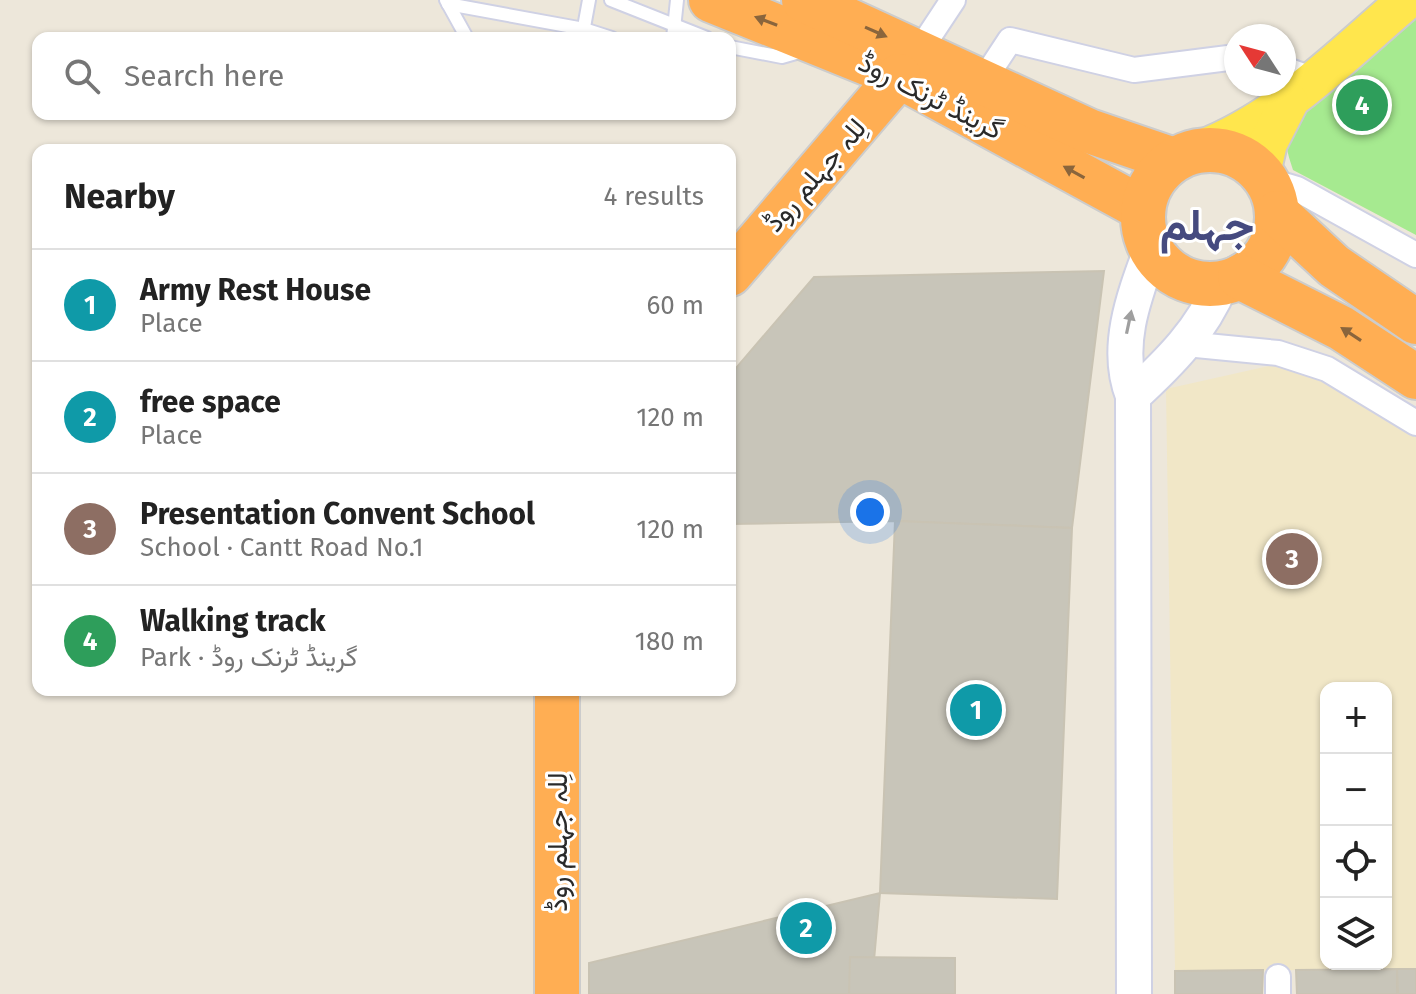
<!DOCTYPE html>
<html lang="en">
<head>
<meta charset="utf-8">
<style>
	:root { --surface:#fff; --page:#f2f2f2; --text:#222; --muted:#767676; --line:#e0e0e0; --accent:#d93025 }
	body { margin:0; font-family:"Fira Sans",Vazirmatn,sans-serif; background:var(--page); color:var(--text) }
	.controls { position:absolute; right:24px; bottom:24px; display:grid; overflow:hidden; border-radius:16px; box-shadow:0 2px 6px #0004 }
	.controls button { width:72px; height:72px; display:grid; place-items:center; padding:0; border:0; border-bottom:2px solid var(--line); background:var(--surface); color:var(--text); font:40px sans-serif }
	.compass { position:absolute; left:1224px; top:24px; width:72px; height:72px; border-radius:50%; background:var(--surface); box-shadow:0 2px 6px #0004; rotate:306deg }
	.you { position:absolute; left:870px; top:512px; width:28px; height:28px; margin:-20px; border:6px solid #fff; border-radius:50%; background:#1a73e8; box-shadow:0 0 0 12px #1a73e833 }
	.badge { display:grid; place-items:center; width:52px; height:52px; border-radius:50%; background:var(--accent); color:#fff; font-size:26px; font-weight:700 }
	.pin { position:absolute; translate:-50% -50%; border:4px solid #fff; box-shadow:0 2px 8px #0006 }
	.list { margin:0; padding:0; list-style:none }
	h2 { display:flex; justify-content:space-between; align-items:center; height:104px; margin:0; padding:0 32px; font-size:34px }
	h2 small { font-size:26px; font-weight:400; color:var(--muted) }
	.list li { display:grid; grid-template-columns:52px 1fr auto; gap:24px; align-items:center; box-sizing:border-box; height:112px; padding:0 32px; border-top:2px solid var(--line) }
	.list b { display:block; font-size:30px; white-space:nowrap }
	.list p { margin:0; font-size:26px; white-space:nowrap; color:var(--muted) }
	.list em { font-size:26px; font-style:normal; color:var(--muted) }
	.icon { flex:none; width:44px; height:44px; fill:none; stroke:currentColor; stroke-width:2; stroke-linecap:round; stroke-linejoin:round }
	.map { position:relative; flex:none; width:1416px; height:994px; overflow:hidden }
	.search { position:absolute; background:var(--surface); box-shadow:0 2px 6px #0004; left:32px; top:32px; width:704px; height:88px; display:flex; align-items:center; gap:20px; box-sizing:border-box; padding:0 28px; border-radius:16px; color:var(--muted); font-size:30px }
	.panel { position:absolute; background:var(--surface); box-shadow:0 2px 6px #0004; left:32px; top:144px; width:704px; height:552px; border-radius:16px }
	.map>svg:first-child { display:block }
	.education { fill:#f1e7c7; fill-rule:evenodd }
	.green { fill:#a6ea90 }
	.building { fill:#c8c5b9; stroke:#c9c3b3; stroke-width:2 }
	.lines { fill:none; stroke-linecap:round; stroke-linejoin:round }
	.lane-casing { stroke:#cfd1e4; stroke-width:16 }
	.street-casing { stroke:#cfd1e4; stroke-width:28 }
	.secondary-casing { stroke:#cfd1e4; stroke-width:38 }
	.primary-casing { stroke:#ccc; stroke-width:42 }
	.highway-casing { stroke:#ccc; stroke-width:48 }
	.lane { stroke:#fff; stroke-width:12 }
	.street { stroke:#fff; stroke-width:24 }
	.secondary { stroke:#fff; stroke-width:34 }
	.primary { stroke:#ffe64d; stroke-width:38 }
	.highway { stroke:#ffae53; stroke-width:44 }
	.oneway { fill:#8a653c }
	.oneway2 { fill:#9f9f9f }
	.labels { text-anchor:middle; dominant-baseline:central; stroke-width:6; stroke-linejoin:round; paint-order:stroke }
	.street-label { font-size:28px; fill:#2a2a2a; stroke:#fff }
	.town-label { font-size:44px; font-weight:bold; fill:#454a7f; stroke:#fff }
</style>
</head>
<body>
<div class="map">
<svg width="1416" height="994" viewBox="0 0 1416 994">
	<rect width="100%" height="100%" fill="#ede7da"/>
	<path class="education" d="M1282,363L1339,385L1416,430V969L1175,971L1166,389ZM1326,688H1386V964H1326Z"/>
	<path class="green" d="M1416,2V235L1293,170C1291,163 1287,153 1287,146C1290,105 1385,30 1416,2Z"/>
	<g class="building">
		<path d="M1104,271L1072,528L895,521L730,524V375L814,277Z"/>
		<path d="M895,521L1072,528L1057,899L880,893Z"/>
		<path d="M880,893L871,994H589V963Z"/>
		<path d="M850,957L955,958V994H849Z"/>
		<path d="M1397,969V994H1297L1296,970Z"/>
		<path d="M1397,969H1416V994H1398Z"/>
		<path d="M1263,970L1262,994H1175V971Z"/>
	</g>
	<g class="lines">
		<defs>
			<g id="lane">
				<path d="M446,0L467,38"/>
				<path d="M611,0L707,38"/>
				<path d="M448,4L584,29L612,38"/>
				<path d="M582,38L589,0"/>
				<path d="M673,38L677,0"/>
				<path d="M730,47L782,57L803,51"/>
			</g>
			<g id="street">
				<path d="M914,59L953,0"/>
				<path d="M1284,69L1314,80"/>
				<path d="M983,81L1010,40L1134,70L1236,57"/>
				<path d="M1267,180L1297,189L1416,255"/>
				<path d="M1186,344L1278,353L1327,369L1416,423"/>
				<path d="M1278,977V994"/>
			</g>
			<g id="secondary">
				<path d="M1133,396C1170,362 1202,330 1221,284"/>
				<path d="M1134,994L1133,396C1114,348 1134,296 1151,250"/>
			</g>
			<g id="primary">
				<path d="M1200,150C1281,119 1342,55 1407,0"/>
				<path d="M1261,173L1268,143L1289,102"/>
			</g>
			<g id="highway">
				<path d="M711,0L899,76L1143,209"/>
				<path d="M804,0L1089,131L1174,160"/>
				<circle cx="1210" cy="217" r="67"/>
				<path d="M1277,213L1334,266L1416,322"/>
				<path d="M730,274L899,76"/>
				<path d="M1240,277L1341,328L1416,377"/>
				<path d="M557,994V690"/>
			</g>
		</defs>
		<use href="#lane" class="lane-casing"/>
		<use href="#street" class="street-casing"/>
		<use href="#secondary" class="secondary-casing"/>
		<use href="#primary" class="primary-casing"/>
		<use href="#highway" class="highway-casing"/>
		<use href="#lane" class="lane"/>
		<use href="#street" class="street"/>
		<use href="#secondary" class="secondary"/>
		<use href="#primary" class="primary"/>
		<use href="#highway" class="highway"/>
	</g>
	<defs><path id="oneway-solid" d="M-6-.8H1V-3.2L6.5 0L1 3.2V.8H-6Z" transform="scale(2)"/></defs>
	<g class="oneway">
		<use href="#oneway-solid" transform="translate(766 21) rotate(-159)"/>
		<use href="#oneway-solid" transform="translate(876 32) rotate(24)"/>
		<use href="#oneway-solid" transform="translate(1074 172) rotate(-151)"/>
		<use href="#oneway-solid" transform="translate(1351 334) rotate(-147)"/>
	</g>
	<use class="oneway2" href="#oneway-solid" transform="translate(1129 322) rotate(-78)"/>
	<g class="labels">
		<g class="street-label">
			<text transform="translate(931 96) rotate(27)">گرینڈ ٹرنک روڈ</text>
			<text transform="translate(815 175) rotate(-49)">لِلہ جہلم روڈ</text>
			<text transform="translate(557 842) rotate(-90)">لِلہ جہلم روڈ</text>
		</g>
		<g class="town-label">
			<text x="1207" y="225">جہلم</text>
		</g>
	</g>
</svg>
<div class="controls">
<button>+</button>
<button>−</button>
<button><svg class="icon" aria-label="locate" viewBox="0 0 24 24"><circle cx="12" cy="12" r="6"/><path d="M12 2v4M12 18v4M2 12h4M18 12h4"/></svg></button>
<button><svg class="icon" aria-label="layers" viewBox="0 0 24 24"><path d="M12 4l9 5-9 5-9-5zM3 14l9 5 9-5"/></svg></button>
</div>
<svg class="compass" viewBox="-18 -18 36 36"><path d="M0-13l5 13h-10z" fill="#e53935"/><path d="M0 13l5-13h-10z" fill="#767676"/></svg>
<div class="you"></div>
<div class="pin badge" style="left:976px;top:710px;background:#0f9aa8">1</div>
<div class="pin badge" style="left:806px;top:928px;background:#0f9aa8">2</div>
<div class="pin badge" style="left:1292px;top:559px;background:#8d6e63">3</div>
<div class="pin badge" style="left:1362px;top:105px;background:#2e9e5b">4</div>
<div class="search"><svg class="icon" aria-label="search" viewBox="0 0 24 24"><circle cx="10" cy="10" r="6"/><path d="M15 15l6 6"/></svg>Search here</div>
<section class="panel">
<h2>Nearby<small>4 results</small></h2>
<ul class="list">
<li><span class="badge" style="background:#0f9aa8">1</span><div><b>Army Rest House</b><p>Place</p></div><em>60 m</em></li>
<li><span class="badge" style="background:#0f9aa8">2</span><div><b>free space</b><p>Place</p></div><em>120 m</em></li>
<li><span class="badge" style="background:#8d6e63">3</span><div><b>Presentation Convent School</b><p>School · Cantt Road No.1</p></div><em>120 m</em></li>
<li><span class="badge" style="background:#2e9e5b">4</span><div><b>Walking track</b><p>Park · گرینڈ ٹرنک روڈ</p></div><em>180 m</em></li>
</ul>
</section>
</div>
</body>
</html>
